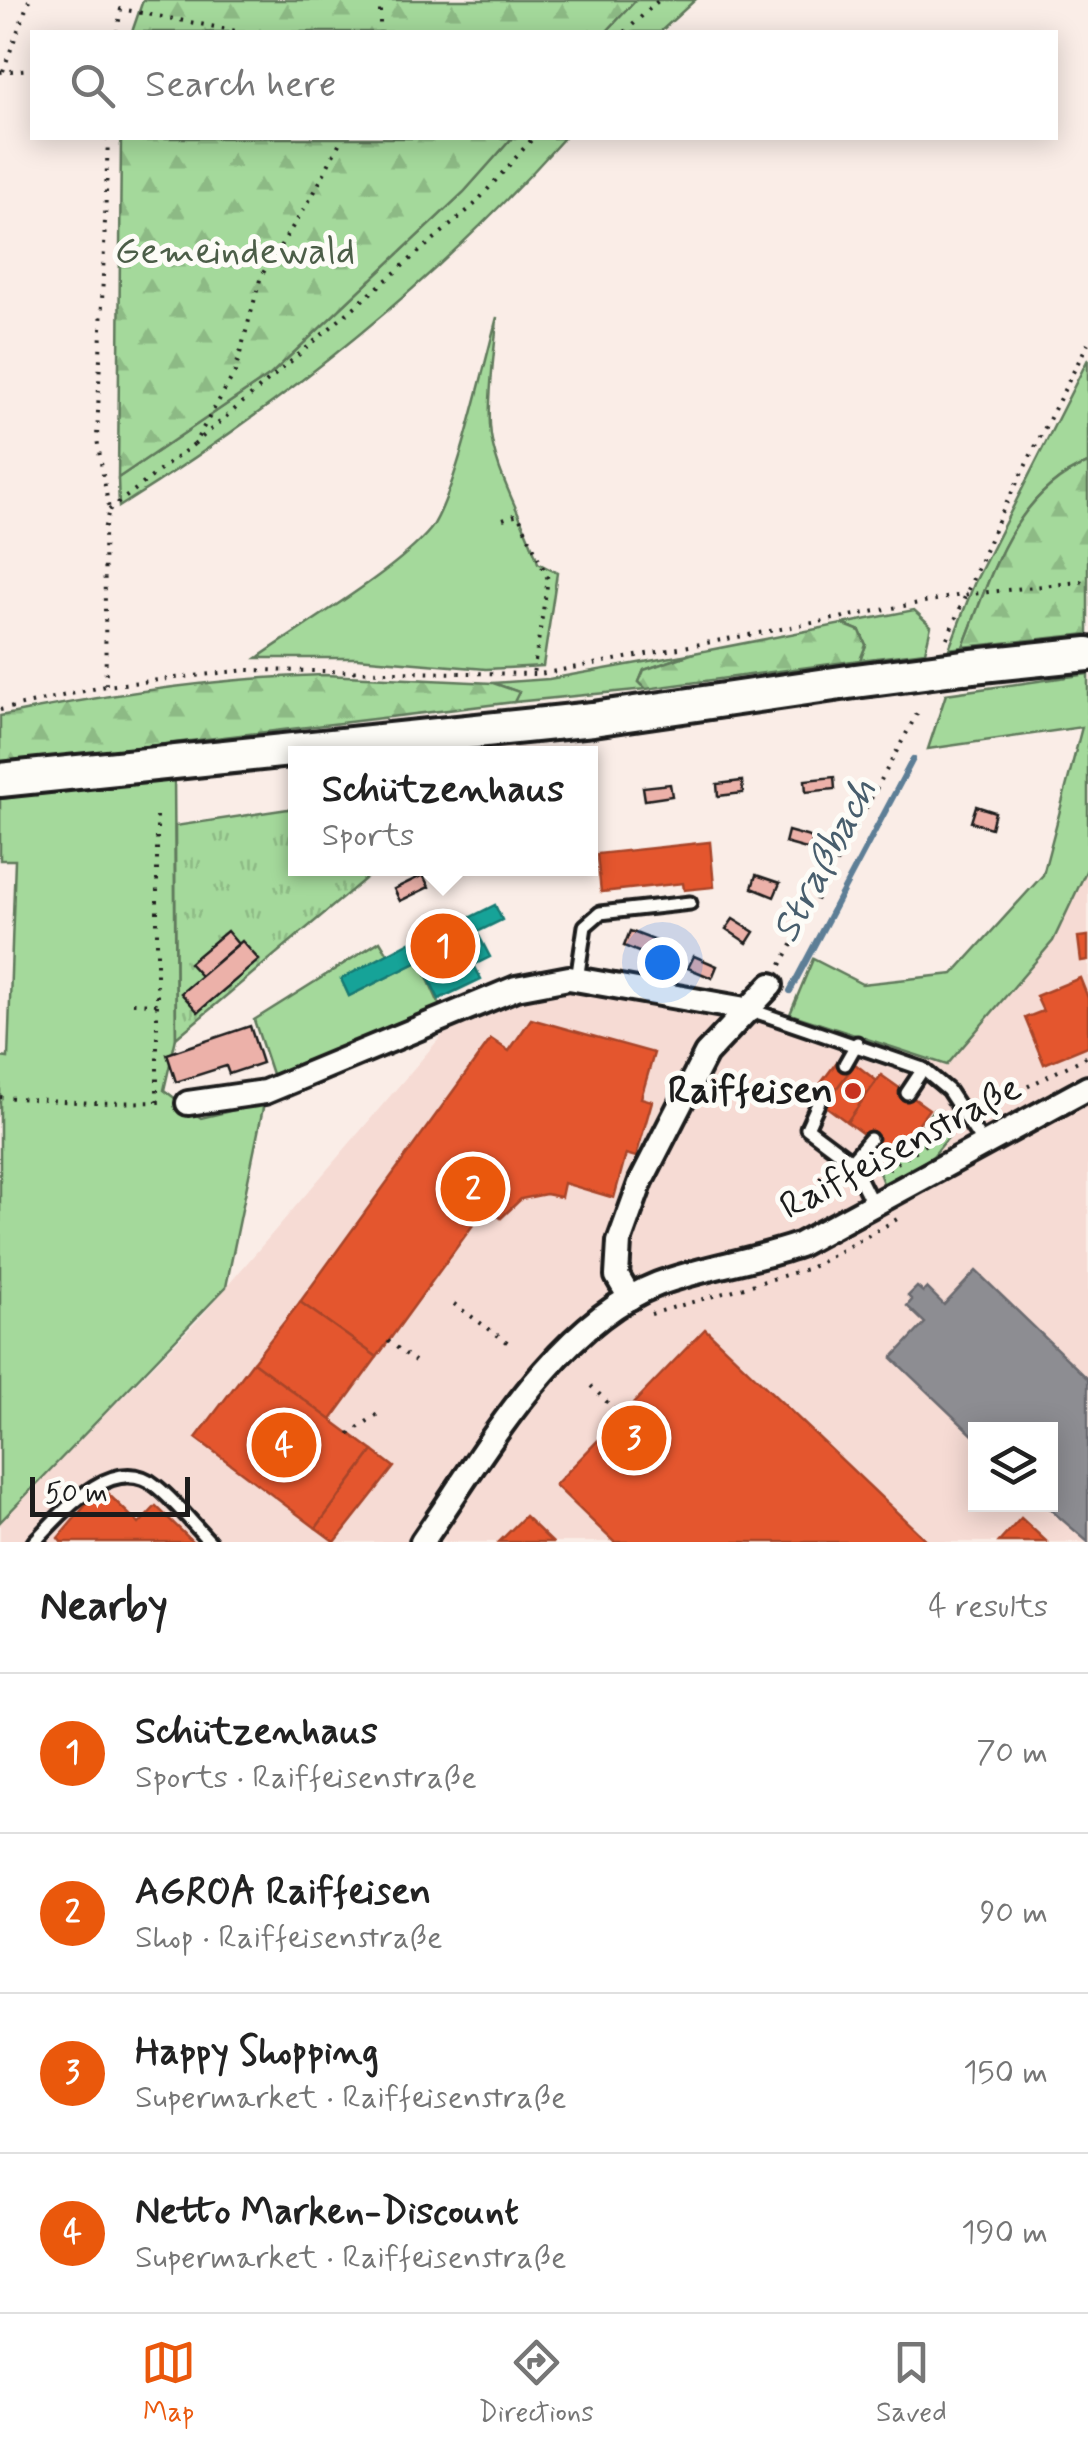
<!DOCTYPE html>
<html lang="en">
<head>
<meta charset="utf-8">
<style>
	:root { --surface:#fff; --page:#f2f2f2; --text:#222; --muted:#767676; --line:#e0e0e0; --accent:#ea580c }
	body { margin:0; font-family:Mynerve,sans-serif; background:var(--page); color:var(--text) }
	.controls { position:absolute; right:30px; bottom:30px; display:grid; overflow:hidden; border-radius:0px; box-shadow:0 5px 25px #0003 }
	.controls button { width:90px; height:90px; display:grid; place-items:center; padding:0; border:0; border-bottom:2px solid var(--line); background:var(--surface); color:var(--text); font:50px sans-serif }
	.scale { position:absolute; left:30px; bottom:25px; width:160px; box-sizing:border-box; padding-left:10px; border:5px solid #1c1c1c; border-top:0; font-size:28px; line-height:35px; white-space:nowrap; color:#1c1c1c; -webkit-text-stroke:8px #fdfcf7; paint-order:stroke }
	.you { position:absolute; left:662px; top:962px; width:35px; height:35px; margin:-25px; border:8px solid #fff; border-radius:50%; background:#1a73e8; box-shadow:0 0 0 15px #1a73e833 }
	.badge { display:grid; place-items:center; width:65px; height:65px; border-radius:50%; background:var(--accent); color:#fff; font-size:32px; font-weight:700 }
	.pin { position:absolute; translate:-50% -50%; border:5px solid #fff; box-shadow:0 2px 10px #0006 }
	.popup { position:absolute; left:288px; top:746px; width:310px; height:130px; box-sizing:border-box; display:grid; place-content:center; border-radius:0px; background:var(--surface); filter:drop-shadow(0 2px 8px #0005); font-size:32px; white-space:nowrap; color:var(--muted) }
	.popup b { font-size:38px; color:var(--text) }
	.popup::after { content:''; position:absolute; left:50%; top:100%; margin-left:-20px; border:20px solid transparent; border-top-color:var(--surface) }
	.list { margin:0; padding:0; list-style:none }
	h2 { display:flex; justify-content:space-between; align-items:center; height:130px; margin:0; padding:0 40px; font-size:42px }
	h2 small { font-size:32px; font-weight:400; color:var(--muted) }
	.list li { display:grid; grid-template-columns:65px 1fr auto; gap:30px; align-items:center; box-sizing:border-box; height:160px; padding:0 40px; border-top:2px solid var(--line) }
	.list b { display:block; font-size:38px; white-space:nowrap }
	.list p { margin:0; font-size:32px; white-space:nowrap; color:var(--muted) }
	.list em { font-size:32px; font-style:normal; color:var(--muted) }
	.icon { flex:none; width:55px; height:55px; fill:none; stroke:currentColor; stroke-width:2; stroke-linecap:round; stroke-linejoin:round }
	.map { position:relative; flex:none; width:1088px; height:1542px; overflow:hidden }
	.search { position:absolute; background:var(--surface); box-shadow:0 5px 25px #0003; left:30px; right:30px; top:30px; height:110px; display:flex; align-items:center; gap:25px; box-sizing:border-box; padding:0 35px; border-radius:0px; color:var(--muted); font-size:38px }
	.sheet { height:770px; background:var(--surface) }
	nav { display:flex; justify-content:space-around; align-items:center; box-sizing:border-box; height:140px; border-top:2px solid var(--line); background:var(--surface); font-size:28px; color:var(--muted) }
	nav a { display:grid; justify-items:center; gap:5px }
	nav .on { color:var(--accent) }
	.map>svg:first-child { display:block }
	.built { fill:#f6dbd4; fill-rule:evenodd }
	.green { fill:#a4d99b; stroke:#607a5c; stroke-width:2.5 }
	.forest { fill:url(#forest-firs); stroke:#607a5c; stroke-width:2.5 }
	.park { fill:url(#park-tufts); stroke:#607a5c; stroke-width:2.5 }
	.shops { fill:#e4572e; stroke:#a84529; stroke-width:2.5 }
	.public { fill:#17a398; stroke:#187a73; stroke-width:2.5 }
	.industry { fill:#8d8d92; stroke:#6b6b6f; stroke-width:2.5 }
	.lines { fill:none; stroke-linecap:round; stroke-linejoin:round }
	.stream { stroke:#5d7e96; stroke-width:6 }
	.building { fill:#ecb1a9; stroke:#1c1c1c; stroke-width:2.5 }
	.lane-casing { stroke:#1c1c1c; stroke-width:19 }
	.street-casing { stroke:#1c1c1c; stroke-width:30 }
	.secondary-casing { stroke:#1c1c1c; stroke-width:40 }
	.path { stroke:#1c1c1c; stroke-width:4; stroke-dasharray:2.5 8; stroke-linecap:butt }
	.lane { stroke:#fdfcf7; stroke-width:11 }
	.street { stroke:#fdfcf7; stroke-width:22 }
	.secondary { stroke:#fdfcf7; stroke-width:32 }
	.secondary-bridge-casing { stroke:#1c1c1c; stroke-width:40; stroke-linecap:butt }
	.secondary-bridge { stroke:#fdfcf7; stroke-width:32 }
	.poi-dot { fill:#c8321e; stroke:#fdfcf7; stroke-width:4 }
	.labels { text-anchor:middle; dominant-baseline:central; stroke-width:10; stroke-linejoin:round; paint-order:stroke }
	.park-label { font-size:38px; fill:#4c5e48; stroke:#fdfcf7 }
	.poi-label { font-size:38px; font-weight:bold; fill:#1c1c1c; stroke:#fdfcf7; text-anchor:end }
	.street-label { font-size:38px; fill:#1c1c1c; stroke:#fdfcf7 }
	.water-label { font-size:40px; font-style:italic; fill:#485e6d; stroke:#fdfcf7 }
</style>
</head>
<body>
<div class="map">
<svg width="1088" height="1542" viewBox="0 0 1088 1542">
	<defs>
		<pattern id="forest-firs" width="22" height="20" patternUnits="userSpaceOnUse" patternTransform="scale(2.5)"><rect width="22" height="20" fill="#a4d99b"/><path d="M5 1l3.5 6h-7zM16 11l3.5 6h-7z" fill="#8dba85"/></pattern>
		<pattern id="park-tufts" width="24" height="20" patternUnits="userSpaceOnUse" patternTransform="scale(2.5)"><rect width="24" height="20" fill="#a4d99b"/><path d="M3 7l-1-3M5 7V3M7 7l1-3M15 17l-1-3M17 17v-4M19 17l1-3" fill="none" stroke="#8dba85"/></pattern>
	</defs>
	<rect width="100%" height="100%" fill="#faede7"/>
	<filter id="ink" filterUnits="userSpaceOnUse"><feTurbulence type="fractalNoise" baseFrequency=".01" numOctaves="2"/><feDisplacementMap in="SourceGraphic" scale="20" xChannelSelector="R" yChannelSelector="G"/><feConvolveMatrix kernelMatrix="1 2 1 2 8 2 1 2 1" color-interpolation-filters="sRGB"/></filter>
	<g filter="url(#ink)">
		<path class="built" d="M1088,867V1542H0V1522L199,1319L445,1032L552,968L680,983L947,1065L1053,941ZM976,1430H1050V1504H976Z"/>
		<g class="green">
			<path d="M636,0H695L660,32H606Z"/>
			<path d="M512,138H564C435,283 283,404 119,507L118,478L270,375L464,192Z"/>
			<path d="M497,317C495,352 488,390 490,425C492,469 525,520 538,563L557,573L543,666L486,669L357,658H257C304,625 396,571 430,530C454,500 485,361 497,317Z"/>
			<path d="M1088,359V463C1012,494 991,577 963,647L949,649L974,584Z"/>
			<path d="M914,610L931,626L925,652L860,660L866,645L860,631L843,624Z"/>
			<path d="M694,653L644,670L639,682L646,689L514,702L518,692L493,683L549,679Z"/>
			<path d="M1088,674V867L1053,941L947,1065L790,1014L813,959L862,984L953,974L1043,875L1082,727L928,749L946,694Z"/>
			<path d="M174,774L176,1038L164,1090L201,1118L264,1103L226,1287L0,1522V1057L8,1058L15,860H0V799Z"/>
			<path d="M380,941L388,954L342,979L349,996L420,961L440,1006L273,1077L254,1020Z"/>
			<path d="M933,1110L941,1111L951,1134L933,1156L884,1186L878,1170L901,1155Z"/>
		</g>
		<g class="forest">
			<path d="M143,0H636L606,32H132Z"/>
			<path d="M121,138H512L464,192L270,375L118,478Z"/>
			<path d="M1088,463V634L963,647C991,577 1012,494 1088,463Z"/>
			<path d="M842,624L860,631L866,645L860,660L646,689L639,682L644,670L694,653Z"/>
			<path d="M324,675L493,683L519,692L514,702L0,764V716C108,694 215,678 324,675Z"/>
		</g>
		<path class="park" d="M295,808L296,868L377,869L176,1038L175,826Z"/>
		<g class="shops">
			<path d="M710,842L714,887L684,890L683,883L601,892L597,854Z"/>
			<path d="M1088,936V960L1081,961L1078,937Z"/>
			<path d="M1080,978L1088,998V1046L1044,1064L1025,1018L1043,1011L1036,996Z"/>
			<path d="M531,1019L654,1053L641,1098L652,1101L636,1157L626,1154L614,1198L564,1183L561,1197L546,1194L521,1199L501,1218L486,1207L377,1357L300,1302L491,1039L509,1051Z"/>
			<path d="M839,1059L852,1069L828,1100L815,1091Z"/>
			<path d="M855,1064L877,1081L847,1122L824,1105Z"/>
			<path d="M881,1075L929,1109L894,1157L847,1122Z"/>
			<path d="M300,1302L377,1357L331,1420L253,1362Z"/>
			<path d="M705,1329L928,1542H614L555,1485Z"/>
			<path d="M253,1362L373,1451L316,1528L196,1438Z"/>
			<path d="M373,1451L394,1467L335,1542L316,1528Z"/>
			<path d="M101,1487L139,1524L156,1506L193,1542H61L58,1538Z"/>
			<path d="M525,1516L552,1542H499Z"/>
			<path d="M1021,1518L1047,1542H999Z"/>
		</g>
		<path class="public" d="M495,905L502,920L477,932L490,957L474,965L481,979L439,999L420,961L349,996L341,979L427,933L429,938Z"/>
		<path class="industry" d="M976,1271L1088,1379V1542L1044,1504H1050V1430H976V1438L892,1358L925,1323L907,1306L912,1300L908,1296L917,1287L923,1292L927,1288L944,1305Z"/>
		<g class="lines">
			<path class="stream" d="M790,991L913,759"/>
		</g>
		<g class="building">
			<path d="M834,777L835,789L806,792L805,780Z"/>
			<path d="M742,781L743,793L718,796L717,784Z"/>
			<path d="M670,784L672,796L645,800L643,787Z"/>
			<path d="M976,806L995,812L991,828L971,822Z"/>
			<path d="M788,831L813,838L810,850L785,843Z"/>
			<path d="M423,875L429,887L400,901L394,889Z"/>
			<path d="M756,875L780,883L774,897L752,888Z"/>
			<path d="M733,919L754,932L747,943L726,929Z"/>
			<path d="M227,931L238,944L201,976L189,963Z"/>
			<path d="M630,931L664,944L658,960L624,946Z"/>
			<path d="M242,941L259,960L198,1012L181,993Z"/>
			<path d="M694,956L717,966L712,978L688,968Z"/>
			<path d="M250,1026L262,1063L229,1074L226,1066L176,1082L167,1054Z"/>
		</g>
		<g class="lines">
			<defs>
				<g id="lane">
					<path d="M577,980L585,926L600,913L690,903"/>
					<path d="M751,1010L923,1069L948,1090L982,1142"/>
					<path d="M845,1064L857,1043"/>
					<path d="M907,1093L923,1069"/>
					<path d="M822,1095L807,1128L851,1161"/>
					<path d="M870,1139L851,1161L874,1207"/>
					<path d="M34,1542C61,1514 113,1451 156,1486C176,1502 193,1524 210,1542"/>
				</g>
				<g id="street">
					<path d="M188,1103L265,1092L516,988L569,978L751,1010"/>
					<path d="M630,1298L617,1276L619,1242L641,1181L706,1054L771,985"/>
					<path d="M422,1542C483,1455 555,1324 658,1284C704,1267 753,1261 799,1245L1088,1088"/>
				</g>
				<g id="secondary">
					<path d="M963,667L1088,654"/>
					<path d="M0,780L593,719L855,681"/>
				</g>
			</defs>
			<use href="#lane" class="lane-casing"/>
			<use href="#street" class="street-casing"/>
			<use href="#secondary" class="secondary-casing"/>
			<g class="path">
				<path d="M380,0V32"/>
				<path d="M117,32L121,9L242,32"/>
				<path d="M625,32L659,0"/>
				<path d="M3,71L29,0"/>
				<path d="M0,72L32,69"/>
				<path d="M108,138L97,439L109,510L104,530L106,686L246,670L540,674L962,595L1088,581"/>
				<path d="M194,444L474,205L533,138"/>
				<path d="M109,510L194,444L235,372L261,276L313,195L342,138"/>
				<path d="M503,519L518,514L548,579L533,674"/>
				<path d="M947,638L1002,512L1088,343"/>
				<path d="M0,710L106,686"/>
				<path d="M781,965L919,710"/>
				<path d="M133,1003L157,1004"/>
				<path d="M0,1097L93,1103L165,1102"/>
				<path d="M157,1102V816"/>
				<path d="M981,1110L1088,1056"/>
				<path d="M888,1169L955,1125"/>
				<path d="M454,1304L510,1344"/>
				<path d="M651,1314L810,1268L901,1217"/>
				<path d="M388,1341L415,1361"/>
				<path d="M591,1386L621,1416"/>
				<path d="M349,1434L382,1411"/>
			</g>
			<use href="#lane" class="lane"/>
			<use href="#street" class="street"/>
			<use href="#secondary" class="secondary"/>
			<defs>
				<path id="secondary-bridge" d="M855,681L963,667"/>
			</defs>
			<use href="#secondary-bridge" class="secondary-bridge-casing"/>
			<use href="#secondary-bridge" class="secondary-bridge"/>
		</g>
	</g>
	<circle class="poi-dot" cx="853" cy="1091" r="10"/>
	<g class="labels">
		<g class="park-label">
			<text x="235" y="252">Gemeindewald</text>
		</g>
		<g class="poi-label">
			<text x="833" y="1091">Raiffeisen</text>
		</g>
		<g class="street-label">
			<text transform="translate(901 1148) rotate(-28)">Raiffeisenstraße</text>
		</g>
		<g class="water-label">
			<text transform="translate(825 861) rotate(-62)">Straßbach</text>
		</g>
	</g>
</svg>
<div class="controls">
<button><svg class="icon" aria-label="layers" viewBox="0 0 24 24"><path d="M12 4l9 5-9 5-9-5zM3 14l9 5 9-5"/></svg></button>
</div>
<div class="scale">50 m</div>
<div class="you"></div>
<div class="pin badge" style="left:443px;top:946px">1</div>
<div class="popup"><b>Schützenhaus</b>Sports</div>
<div class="pin badge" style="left:473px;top:1189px">2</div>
<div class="pin badge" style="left:634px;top:1438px">3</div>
<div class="pin badge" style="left:284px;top:1445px">4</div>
<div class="search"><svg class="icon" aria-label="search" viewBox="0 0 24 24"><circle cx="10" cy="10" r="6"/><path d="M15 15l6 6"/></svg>Search here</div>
</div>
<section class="sheet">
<h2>Nearby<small>4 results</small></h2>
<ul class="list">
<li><span class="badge">1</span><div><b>Schützenhaus</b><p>Sports · Raiffeisenstraße</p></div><em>70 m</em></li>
<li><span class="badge">2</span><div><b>AGROA Raiffeisen</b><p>Shop · Raiffeisenstraße</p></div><em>90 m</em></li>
<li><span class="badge">3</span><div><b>Happy Shopping</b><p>Supermarket · Raiffeisenstraße</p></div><em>150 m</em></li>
<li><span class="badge">4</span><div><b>Netto Marken-Discount</b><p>Supermarket · Raiffeisenstraße</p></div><em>190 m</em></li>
</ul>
</section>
<nav>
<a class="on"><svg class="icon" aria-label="map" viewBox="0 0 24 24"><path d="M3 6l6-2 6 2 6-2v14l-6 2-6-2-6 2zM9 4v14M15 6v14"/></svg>Map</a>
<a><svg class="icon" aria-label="directions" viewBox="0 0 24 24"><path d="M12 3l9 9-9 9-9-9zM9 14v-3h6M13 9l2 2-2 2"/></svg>Directions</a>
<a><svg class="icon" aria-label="saved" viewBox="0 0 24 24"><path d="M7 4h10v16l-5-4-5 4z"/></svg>Saved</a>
</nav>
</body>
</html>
